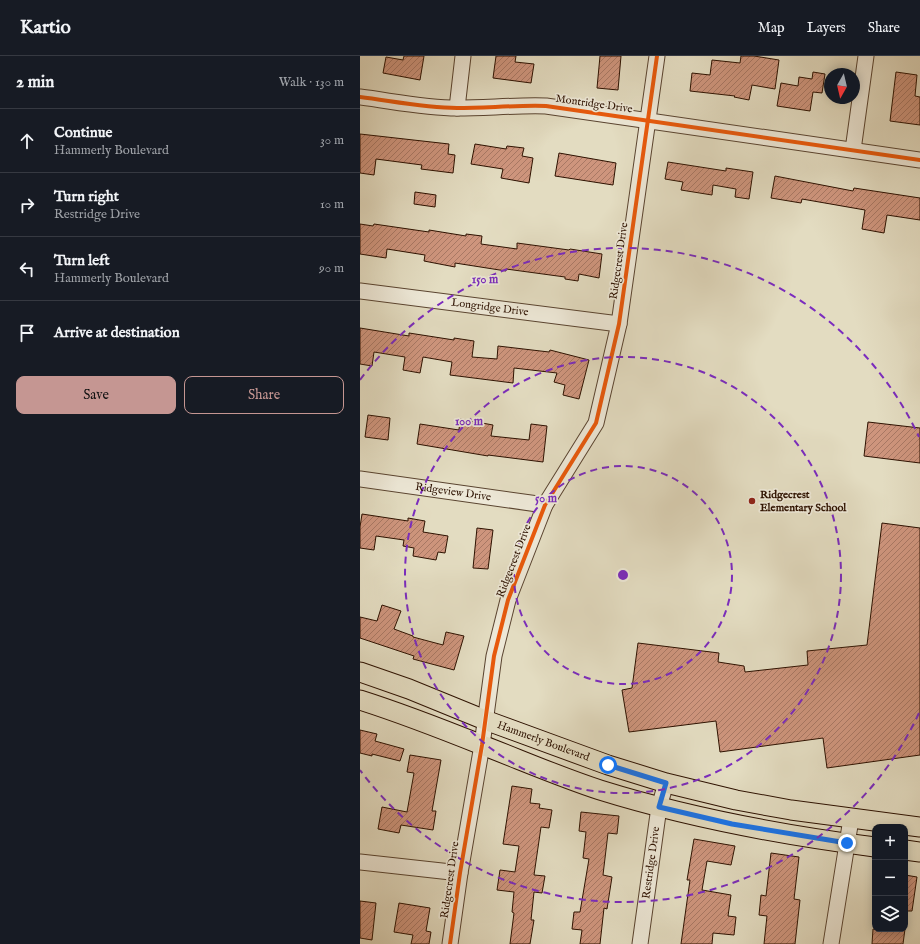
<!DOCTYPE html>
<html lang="en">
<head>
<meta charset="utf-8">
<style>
	:root { --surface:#171b24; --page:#20242c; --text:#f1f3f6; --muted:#9ea1a6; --line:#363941; --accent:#c59692 }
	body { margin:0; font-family:"IM FELL English",serif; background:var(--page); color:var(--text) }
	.controls { position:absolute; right:12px; bottom:12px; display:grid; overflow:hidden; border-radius:8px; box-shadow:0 2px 10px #0003 }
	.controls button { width:36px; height:36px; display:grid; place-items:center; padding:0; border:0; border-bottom:1px solid var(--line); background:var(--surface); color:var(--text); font:20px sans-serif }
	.compass { position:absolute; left:464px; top:12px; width:36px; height:36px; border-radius:50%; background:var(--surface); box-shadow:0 2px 10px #0003; rotate:188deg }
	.stop { position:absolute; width:12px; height:12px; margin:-9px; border:3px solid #1a73e8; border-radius:50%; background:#fff }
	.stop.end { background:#1a73e8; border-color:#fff; box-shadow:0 1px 4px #0008 }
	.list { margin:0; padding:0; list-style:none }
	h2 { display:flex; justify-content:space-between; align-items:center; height:52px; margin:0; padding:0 16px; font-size:17px }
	h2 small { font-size:13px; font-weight:400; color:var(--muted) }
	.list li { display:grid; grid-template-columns:26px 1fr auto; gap:12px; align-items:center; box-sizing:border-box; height:64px; padding:0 16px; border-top:1px solid var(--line) }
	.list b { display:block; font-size:15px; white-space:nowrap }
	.list p { margin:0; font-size:13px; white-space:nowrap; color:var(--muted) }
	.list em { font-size:13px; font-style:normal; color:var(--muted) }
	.actions { display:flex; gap:8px; padding:12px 16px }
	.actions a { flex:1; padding:9px 0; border:1px solid var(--accent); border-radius:8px; text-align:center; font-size:14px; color:var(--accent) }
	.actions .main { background:var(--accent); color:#111 }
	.icon { flex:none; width:22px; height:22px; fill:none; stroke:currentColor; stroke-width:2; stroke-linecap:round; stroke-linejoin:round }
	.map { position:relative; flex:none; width:560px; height:888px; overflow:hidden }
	header { display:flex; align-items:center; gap:24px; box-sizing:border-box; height:56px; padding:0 20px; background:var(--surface); border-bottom:1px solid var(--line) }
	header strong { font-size:19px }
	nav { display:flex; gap:22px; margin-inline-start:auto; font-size:14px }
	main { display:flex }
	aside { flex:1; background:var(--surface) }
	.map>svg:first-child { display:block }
	.building { fill:url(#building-hatch); stroke:#2d1100 }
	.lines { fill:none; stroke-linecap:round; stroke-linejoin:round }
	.minor-casing { stroke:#5a4430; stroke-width:17 }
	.major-casing { stroke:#2d1100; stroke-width:21 }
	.minor { stroke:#ede8d7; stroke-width:15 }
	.major { stroke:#e3dcc1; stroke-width:19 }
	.cycleway-casing { stroke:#ede8d7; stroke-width:6 }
	.cycleway { stroke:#e8590c; stroke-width:4 }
	.route { stroke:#1a73e8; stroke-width:5 }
	.ring { fill:none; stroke:#7b2cbf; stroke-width:2; stroke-dasharray:7 5 }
	.poi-dot { fill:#8f2418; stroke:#ede8d7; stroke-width:1.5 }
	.labels { text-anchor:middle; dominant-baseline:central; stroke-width:3.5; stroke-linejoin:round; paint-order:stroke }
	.street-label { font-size:11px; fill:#2d1100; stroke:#ede8d7 }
	.poi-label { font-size:11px; font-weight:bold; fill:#2d1100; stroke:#ede8d7; text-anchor:start }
	.centre { fill:#7b2cbf; stroke:#ede8d7; stroke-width:2 }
	.ring-label { font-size:12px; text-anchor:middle; font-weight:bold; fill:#7b2cbf; stroke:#ede8d7; stroke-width:3.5; stroke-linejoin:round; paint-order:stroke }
</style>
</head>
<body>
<header>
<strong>Kartio</strong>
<nav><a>Map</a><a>Layers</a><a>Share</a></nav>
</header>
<main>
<aside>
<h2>2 min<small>Walk · 130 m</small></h2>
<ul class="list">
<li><svg class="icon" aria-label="ahead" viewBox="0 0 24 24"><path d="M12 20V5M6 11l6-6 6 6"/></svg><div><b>Continue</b><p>Hammerly Boulevard</p></div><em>30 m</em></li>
<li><svg class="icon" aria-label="right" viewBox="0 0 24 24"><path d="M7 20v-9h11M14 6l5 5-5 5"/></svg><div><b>Turn right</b><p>Restridge Drive</p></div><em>10 m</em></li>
<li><svg class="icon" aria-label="left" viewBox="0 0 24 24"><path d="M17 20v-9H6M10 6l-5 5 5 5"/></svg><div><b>Turn left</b><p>Hammerly Boulevard</p></div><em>90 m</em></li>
<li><svg class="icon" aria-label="arrive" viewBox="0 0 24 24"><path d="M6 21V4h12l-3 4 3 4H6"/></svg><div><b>Arrive at destination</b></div></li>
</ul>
<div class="actions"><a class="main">Save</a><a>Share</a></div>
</aside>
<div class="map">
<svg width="560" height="888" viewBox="0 0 560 888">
	<defs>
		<pattern id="building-hatch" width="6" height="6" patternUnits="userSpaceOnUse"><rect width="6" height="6" fill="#ce957d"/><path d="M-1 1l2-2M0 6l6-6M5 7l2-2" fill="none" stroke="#a87864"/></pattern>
	</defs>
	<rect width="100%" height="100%" fill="#e3dcc1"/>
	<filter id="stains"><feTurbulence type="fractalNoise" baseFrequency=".005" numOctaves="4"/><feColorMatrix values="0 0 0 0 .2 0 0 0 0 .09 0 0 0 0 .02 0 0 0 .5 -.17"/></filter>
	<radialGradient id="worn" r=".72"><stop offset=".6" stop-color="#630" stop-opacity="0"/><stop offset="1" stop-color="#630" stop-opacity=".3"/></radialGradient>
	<g class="building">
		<path d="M44,0H64L60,24L23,17L26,1L43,4Z"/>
		<path d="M136,0H156L155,6L174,8L171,27L133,22Z"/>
		<path d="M240,0H261L258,34L237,32Z"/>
		<path d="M381,0H394L419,4L415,33L392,29L389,44L374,41L375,40L330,35L332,17L350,19L352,4L380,7Z"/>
		<path d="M453,16L465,18L462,37L453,36L450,55L417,50L421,27L438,30L439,21L452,23Z"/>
		<path d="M536,16L557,19L555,40L560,41V69L530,65Z"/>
		<path d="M0,78L89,88L88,98L95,99L93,117L61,113L62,109L16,103L14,119L0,117Z"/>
		<path d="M115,88L146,93L147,90L164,92L162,100L173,102L169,127L141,122L143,113L111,108Z"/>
		<path d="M199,97L256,107L253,129L195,120Z"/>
		<path d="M308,106L366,115V112L393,116L389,143L375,141L376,133L353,129L352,139L321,134L323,126L305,123Z"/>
		<path d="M415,120L493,135L494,132L560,142V164L527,159L524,177L502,173L505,154L442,143L441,147L411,142Z"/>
		<path d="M55,136L76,139L75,151L54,148Z"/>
		<path d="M0,168L13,170L14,168L69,176V174L106,180V178L122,180L121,188L157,193V187L209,194L210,193L242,198L239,222L219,218L218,225L205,223V221L146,213V215L95,207V211L64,205L65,199L27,193L26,202L0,198Z"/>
		<path d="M0,272L49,280V277L94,284V282L114,285L112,301L137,303L138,290L189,296L190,294L229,304L219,343L203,339L205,329L194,326L197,317L154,312L153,327L90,319L92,306L63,301L60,317L43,314L45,301L14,296L12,310L0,308Z"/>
		<path d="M8,359L30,362L28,384L5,381Z"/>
		<path d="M100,363L133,369L131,380L169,384L171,368L187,370L183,406L128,399V400L57,388L60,368L99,374Z"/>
		<path d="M508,366L560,372V407L504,400Z"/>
		<path d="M2,458L48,465V462L65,465L63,476L88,480L85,497L78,496L76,504L53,500L54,492L43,490L44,484L16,480L14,494L0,492V471Z"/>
		<path d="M522,467L560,472V699L467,712L463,682L360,696L356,665L269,676L262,634L272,632L278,587L359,597L358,606L384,610L385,616L448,609L447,595L507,589Z"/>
		<path d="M117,472L133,474L128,513L113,512Z"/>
		<path d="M22,549L41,555L34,573L53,580V581L83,589L86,576L104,580L94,614L53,603L54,600L0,582V561L17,565Z"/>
		<path d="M0,674L17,678L15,685L44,693L40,705L12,698V700L0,697Z"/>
		<path d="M50,699L81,704L72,755H76L73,774L41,769L39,777L18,773L22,751L47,756L54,717L47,716Z"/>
		<path d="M152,730L172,733L170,747L180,748L179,752L192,754L189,772L181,771L174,819L185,820L182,837L174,836L171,864H174L170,888H150L154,857L152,856L154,836L137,834L140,814L155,816L159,790L143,788Z"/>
		<path d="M221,756L259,760L257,778L248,777L243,819L252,821L247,853L244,852L240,888H220L222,874L212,873L214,856H220L229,803L223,802L226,776L219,775Z"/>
		<path d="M334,783L375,790L371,809L347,805L342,834L371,839L368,860L376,861L374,879L353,877L352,888H321L330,824H327Z"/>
		<path d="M411,797L439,801L434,843L440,844L435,888H404L407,860L399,859L401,839L406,840Z"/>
		<path d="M545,819L557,821L552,855H545Z"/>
		<path d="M0,845L16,847L12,884L0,882Z"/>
		<path d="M39,847L70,852L66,875L71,876L69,888H51L53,879L34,876Z"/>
		<path d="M513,873H545L543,888H512Z"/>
	</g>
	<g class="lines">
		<defs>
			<g id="minor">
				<path d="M0,41C32,45 65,52 97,52C127,52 156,49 186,50L560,104"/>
				<path d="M97,52L103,0"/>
				<path d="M493,94L506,0"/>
				<path id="s1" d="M0,235L259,268"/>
				<path id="s2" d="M0,423L185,449"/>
				<path d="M0,806L100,817"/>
				<path d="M90,888L100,817L122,689L134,600L148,544L185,449L236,367L259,268L297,0"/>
				<path id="s3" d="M280,888L299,751L306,727"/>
				<path d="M471,888L491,763"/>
			</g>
			<g id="major">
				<path id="s4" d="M0,616L49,633L125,664L248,709L306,727L376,744L431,754L560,771"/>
				<path d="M0,644C41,657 82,673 122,689C161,704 200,721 240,734C330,762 422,779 515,791"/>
				<path d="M545,794L560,796"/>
			</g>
		</defs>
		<use href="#minor" class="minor-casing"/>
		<use href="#major" class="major-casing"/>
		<use href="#minor" class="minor"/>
		<use href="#major" class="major"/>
		<defs>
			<g id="cycleway">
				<path d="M0,41C32,45 65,52 97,52C127,52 156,49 186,50L560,104"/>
				<path d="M90,888L100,817L122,689L134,600L148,544L185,449L236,367L259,268L297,0"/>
			</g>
		</defs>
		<use href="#cycleway" class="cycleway-casing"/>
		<use href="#cycleway" class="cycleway"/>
	</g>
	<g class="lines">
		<path class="route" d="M248,709L306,727L299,751L372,768L487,787"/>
	</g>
	<g class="ring">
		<circle cx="263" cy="519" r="109"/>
		<circle cx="263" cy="519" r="218"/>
		<path d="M559 657A327 327 0 0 1 0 714M0 324A327 327 0 0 1 559 381"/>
	</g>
	<circle class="poi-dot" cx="392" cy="445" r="4"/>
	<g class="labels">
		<g class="street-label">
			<text transform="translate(234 48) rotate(8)">Montridge Drive</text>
			<text transform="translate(259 205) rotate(-82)">Ridgecrest Drive</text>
			<text stroke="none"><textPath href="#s1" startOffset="131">Longridge Drive</textPath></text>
			<text stroke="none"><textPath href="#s2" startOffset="94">Ridgeview Drive</textPath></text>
			<text transform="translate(154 505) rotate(-69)">Ridgecrest Drive</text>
			<text stroke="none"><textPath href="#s4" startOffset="196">Hammerly Boulevard</textPath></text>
			<text stroke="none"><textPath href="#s3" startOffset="82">Restridge Drive</textPath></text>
			<text transform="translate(90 824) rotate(-82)">Ridgecrest Drive</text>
		</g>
		<g class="poi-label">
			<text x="400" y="439">Ridgecrest<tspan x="400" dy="13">Elementary School</tspan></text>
		</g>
	</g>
	<circle cx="263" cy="519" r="6" class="centre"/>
	<g class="ring-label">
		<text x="125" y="227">150 m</text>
		<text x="109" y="369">100 m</text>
		<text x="186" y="446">50 m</text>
	</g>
	<rect width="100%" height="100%" filter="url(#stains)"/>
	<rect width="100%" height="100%" fill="url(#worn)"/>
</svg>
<div class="controls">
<button>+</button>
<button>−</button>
<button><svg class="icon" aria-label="layers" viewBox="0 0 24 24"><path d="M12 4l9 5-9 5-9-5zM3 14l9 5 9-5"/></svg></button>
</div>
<svg class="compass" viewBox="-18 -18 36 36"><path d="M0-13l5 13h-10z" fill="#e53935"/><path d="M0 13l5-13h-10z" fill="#9ea1a6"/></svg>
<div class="stop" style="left:248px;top:709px"></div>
<div class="stop end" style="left:487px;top:787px"></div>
</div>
</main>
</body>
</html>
